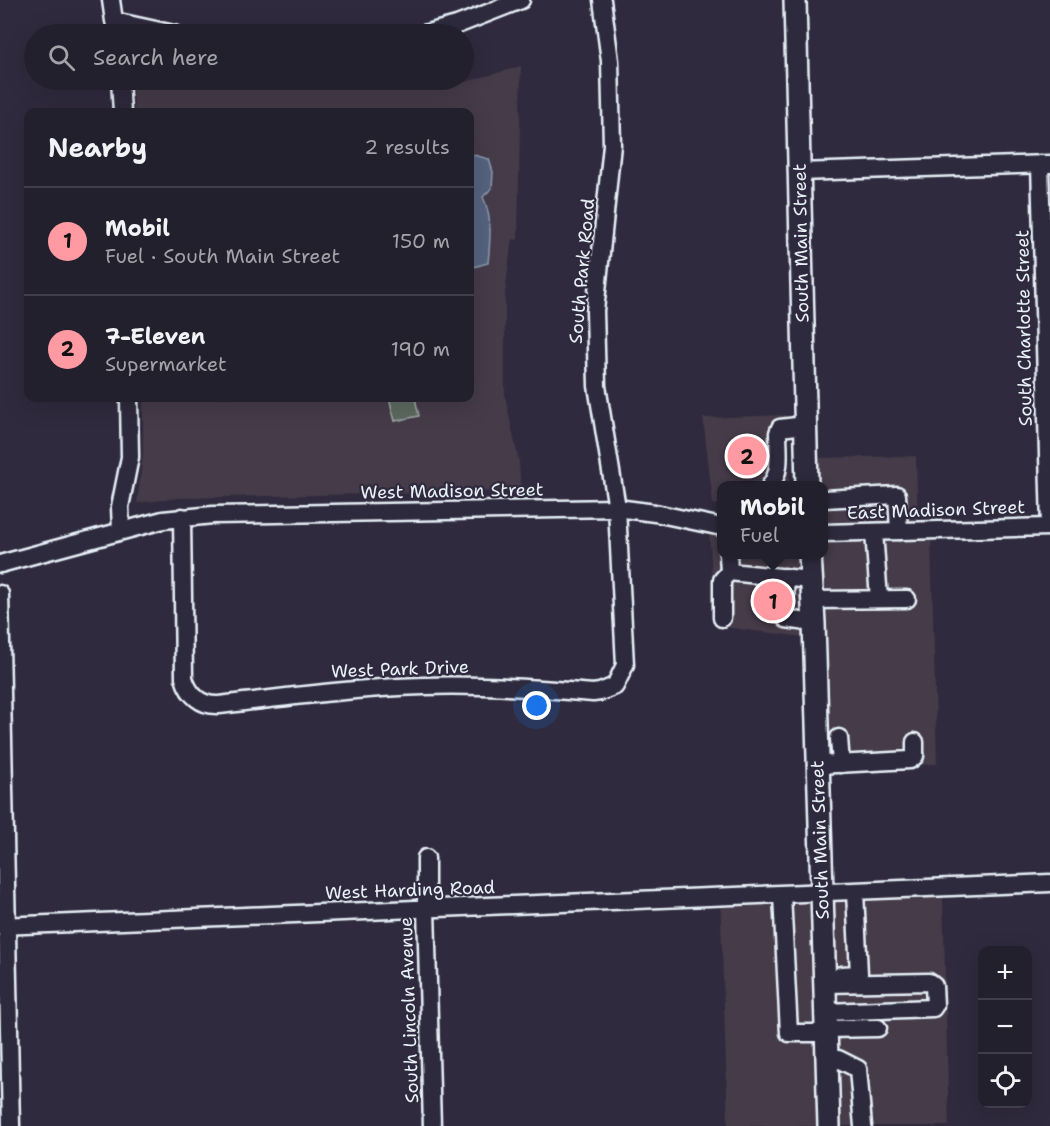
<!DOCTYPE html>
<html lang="en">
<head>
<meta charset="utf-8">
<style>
	:root { --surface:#23202e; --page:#2f2d3a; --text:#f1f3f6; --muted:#a3a3aa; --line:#403e4a; --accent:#ff9aa2 }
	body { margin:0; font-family:"Shantell Sans",sans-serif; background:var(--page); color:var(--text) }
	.controls { position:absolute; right:18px; bottom:18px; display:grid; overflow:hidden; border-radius:12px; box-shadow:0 6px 24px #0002 }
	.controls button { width:54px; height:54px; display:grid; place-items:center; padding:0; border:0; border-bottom:2px solid var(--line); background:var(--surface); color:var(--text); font:30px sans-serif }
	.you { position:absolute; left:537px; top:706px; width:21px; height:21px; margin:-15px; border:4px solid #fff; border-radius:50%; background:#1a73e8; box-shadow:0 0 0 9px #1a73e833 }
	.badge { display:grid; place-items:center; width:39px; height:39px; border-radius:50%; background:var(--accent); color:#111; font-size:20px; font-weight:700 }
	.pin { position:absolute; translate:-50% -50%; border:3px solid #fff; box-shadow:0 2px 6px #0006 }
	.popup { position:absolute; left:717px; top:481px; width:111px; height:78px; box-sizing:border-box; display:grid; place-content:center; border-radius:12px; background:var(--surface); filter:drop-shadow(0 2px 4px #0005); font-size:20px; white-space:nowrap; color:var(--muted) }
	.popup b { font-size:22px; color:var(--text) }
	.popup::after { content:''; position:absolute; left:50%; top:100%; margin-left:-12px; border:12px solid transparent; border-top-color:var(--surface) }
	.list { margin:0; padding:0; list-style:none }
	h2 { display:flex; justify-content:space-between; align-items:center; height:78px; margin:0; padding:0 24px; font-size:26px }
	h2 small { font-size:20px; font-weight:400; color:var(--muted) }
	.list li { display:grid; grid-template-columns:39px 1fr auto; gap:18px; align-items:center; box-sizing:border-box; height:108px; padding:0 24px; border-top:2px solid var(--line) }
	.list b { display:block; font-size:22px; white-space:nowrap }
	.list p { margin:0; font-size:20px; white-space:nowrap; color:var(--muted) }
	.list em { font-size:20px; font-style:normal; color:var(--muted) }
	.icon { flex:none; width:33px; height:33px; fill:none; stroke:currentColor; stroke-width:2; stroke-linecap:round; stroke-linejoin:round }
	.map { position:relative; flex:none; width:1050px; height:1126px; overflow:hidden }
	.search { position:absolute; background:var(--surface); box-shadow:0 6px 24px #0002; left:24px; top:24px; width:450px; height:66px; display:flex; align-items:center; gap:15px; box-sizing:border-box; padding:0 21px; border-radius:33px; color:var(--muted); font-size:22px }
	.panel { position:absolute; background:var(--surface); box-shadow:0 6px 24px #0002; left:24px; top:108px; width:450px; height:294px; border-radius:12px }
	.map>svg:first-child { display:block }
	.built { fill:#443a49 }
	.green { fill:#5c695f; stroke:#a2adac; stroke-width:1.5 }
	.water { fill:#55627e; stroke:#909baf; stroke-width:1.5 }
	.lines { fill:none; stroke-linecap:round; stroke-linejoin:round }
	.minor-casing { stroke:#e8f1f8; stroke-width:21 }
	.major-casing { stroke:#e8f1f8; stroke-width:26 }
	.minor { stroke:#2f2a3d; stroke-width:16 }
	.major { stroke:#2f2a3d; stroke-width:21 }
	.labels { text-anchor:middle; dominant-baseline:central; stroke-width:4.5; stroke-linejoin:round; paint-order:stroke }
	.street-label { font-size:18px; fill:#e8f1f8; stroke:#2f2a3d }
</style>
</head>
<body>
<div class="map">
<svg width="1050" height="1126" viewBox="0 0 1050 1126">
	<rect width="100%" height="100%" fill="#2f2a3d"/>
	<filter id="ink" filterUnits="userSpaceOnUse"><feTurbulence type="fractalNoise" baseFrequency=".0167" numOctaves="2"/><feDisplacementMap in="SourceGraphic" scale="12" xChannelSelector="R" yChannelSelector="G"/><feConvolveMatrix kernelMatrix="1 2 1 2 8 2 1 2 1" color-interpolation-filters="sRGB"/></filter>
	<g filter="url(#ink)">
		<g class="built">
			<path d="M521,66L518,240L512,239L505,294V396L519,462L521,491L179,498L137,503L143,455V398H470V112H134L132,80H441L444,88Z"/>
			<path d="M786,415L789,485L722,486V505L713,504L703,418Z"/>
			<path d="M916,456L918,527L824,530V486L814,485V458Z"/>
			<path d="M709,530L722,532V554L800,555L804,637L715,626Z"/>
			<path d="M931,535L937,764L822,769L815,555L824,554V541Z"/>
			<path d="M816,888L822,1126H728L720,892Z"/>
			<path d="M943,894L949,1126H835L827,898Z"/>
		</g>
		<path class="green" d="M389,398H415L419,416L395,421Z"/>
		<path class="water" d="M470,154L489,159L493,172L492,188L483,197C493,218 490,241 488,263L470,268Z"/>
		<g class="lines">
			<defs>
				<g id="minor">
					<path d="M111,0L114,21L174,34"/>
					<path d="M424,34L457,25L521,0"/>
					<path d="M120,80L122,112"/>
					<path d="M1040,164L1050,527"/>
					<path d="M799,172L1050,164"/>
					<path d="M770,486C782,471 778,451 778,433L780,428L805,425"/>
					<path d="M824,499L897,495L899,531"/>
					<path d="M182,517L184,678C189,695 201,706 219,705C287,697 355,688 424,686C481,684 537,688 593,693L600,692L615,686L625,665L617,508L597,386L595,311L612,145L610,61L602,0"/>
					<path d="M121,530L120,507L130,457L129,398"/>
					<path d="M874,532L879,599"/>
					<path d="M824,533L1050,527"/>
					<path d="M728,554L729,572L811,580"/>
					<path d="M0,564L163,520L213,515L617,508L655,513L722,527"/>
					<path d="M785,577L786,619L814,623"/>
					<path d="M0,594L11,1126"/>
					<path d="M812,600L907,599"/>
					<path d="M722,618V580L729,572"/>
					<path d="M839,738L841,764"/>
					<path d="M818,765L910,760L915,756V742"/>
					<path d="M426,858V909L432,1126"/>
					<path d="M782,895L789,1033H827"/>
					<path d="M0,926L1050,883"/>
					<path d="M841,975L859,974L855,892"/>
					<path d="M825,984L929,982L934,986L935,1005L933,1008L826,1012"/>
					<path d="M826,1029L878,1028"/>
					<path d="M827,1059H838L858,1069L863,1126"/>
				</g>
				<g id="major">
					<path d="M795,0L807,486"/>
					<path d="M810,554L814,623L829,1126"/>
				</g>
			</defs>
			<use href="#minor" class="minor-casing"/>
			<use href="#major" class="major-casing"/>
			<use href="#minor" class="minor"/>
			<use href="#major" class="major"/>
		</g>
	</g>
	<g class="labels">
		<g class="street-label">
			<text transform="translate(801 243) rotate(-91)">South Main Street</text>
			<text transform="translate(582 271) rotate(-85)">South Park Road</text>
			<text transform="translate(1024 328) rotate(-91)">South Charlotte Street</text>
			<text transform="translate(452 491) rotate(-1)">West Madison Street</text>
			<text transform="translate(936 510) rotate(-2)">East Madison Street</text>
			<text transform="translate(400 669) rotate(-2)">West Park Drive</text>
			<text transform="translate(820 840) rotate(-92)">South Main Street</text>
			<text transform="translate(410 890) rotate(-2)">West Harding Road</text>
			<text transform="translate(409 1010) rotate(-92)">South Lincoln Avenue</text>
		</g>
	</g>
</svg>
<div class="controls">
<button>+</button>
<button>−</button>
<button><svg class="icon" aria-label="locate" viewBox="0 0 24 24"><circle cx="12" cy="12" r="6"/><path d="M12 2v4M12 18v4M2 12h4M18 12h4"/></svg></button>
</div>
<div class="you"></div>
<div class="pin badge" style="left:773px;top:601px">1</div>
<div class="popup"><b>Mobil</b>Fuel</div>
<div class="pin badge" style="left:747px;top:456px">2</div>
<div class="search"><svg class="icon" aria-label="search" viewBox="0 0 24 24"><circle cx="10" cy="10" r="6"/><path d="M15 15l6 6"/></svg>Search here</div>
<section class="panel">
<h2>Nearby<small>2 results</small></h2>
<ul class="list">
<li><span class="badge">1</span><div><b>Mobil</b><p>Fuel · South Main Street</p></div><em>150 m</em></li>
<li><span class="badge">2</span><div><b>7-Eleven</b><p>Supermarket</p></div><em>190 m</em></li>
</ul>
</section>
</div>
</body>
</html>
